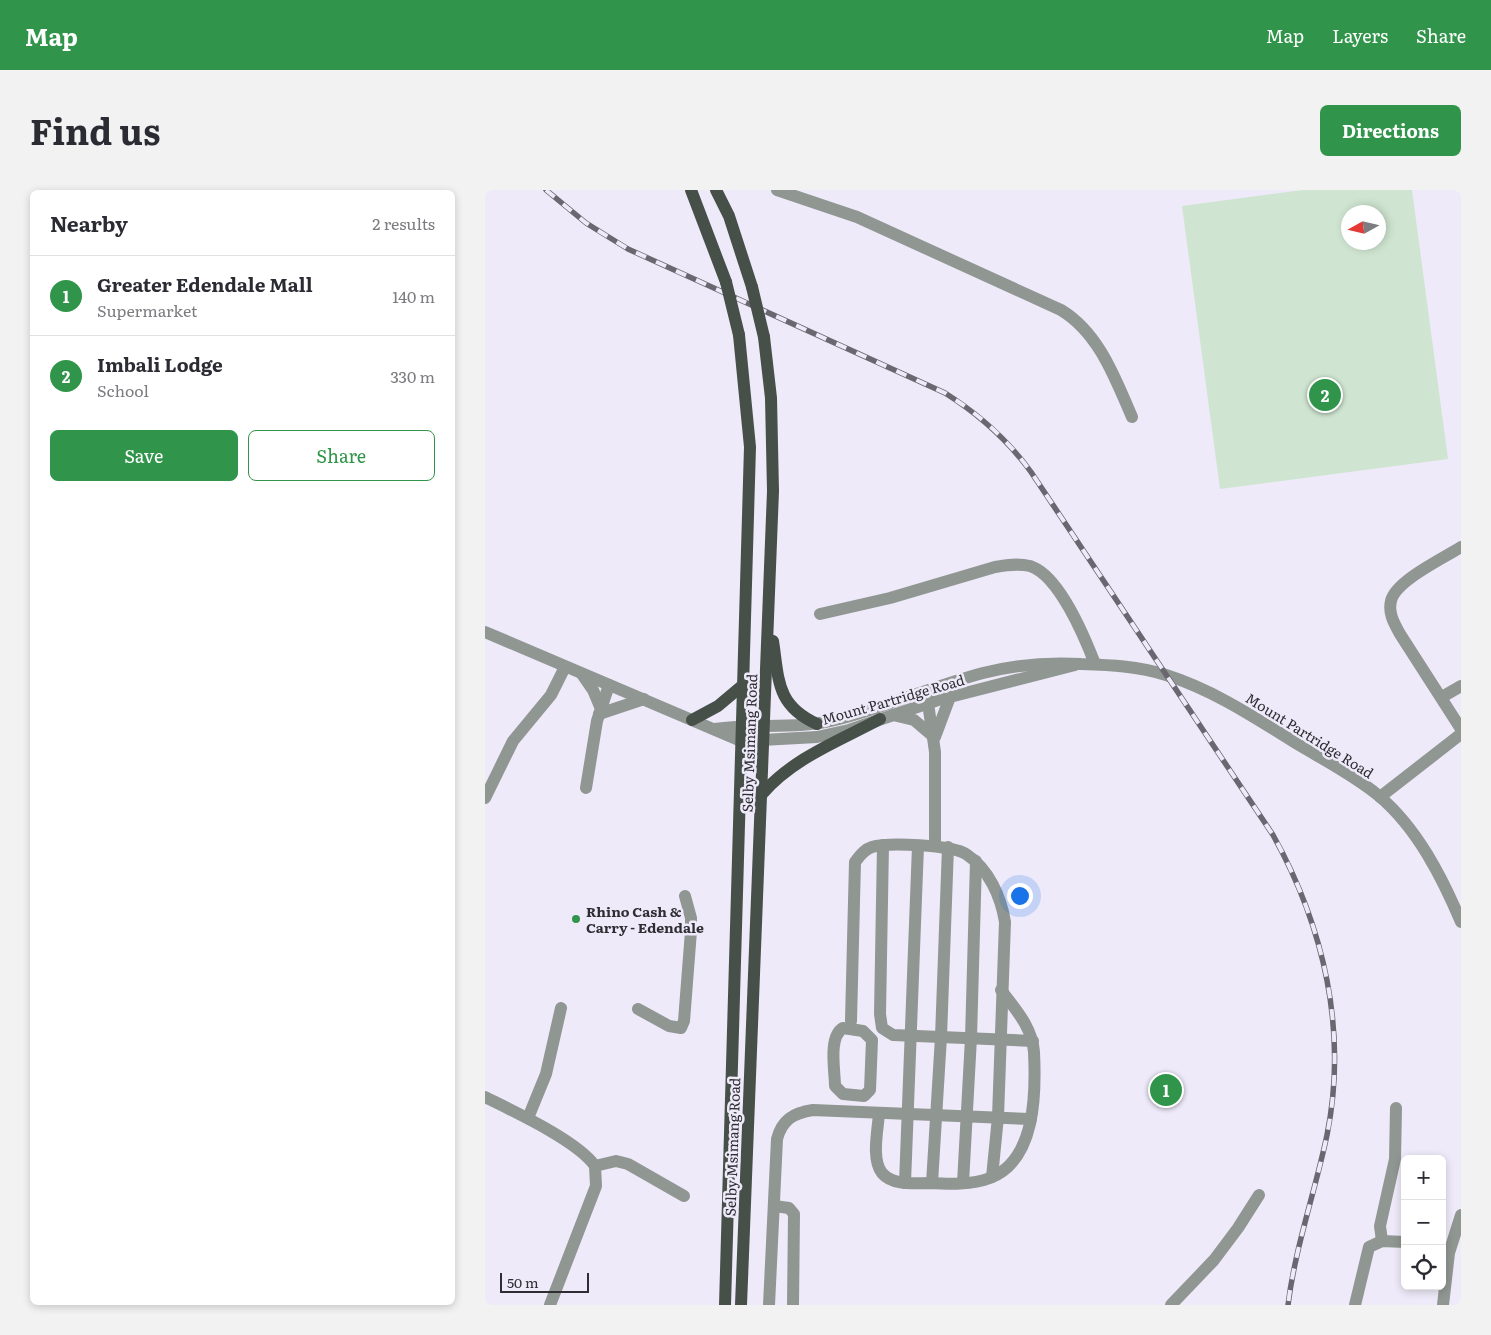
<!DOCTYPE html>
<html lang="en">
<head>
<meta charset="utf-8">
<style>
	:root { --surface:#fff; --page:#f2f2f3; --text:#2b2b33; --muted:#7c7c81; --line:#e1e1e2; --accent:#30954a }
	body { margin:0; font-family:Literata,serif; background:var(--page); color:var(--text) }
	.controls { position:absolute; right:15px; bottom:15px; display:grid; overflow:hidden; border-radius:8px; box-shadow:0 2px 8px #0003 }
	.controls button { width:45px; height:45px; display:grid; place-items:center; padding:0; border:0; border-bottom:1px solid var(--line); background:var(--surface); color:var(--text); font:25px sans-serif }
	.compass { position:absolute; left:856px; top:15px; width:45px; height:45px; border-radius:50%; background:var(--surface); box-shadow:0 2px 8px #0003; rotate:262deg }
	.scale { position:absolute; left:15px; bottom:12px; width:89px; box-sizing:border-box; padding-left:5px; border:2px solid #2e2d32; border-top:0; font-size:14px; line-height:18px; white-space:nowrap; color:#2e2d32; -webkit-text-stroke:4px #eeeaf9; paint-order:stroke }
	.you { position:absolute; left:534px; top:705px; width:18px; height:18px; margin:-12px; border:4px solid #fff; border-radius:50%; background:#1a73e8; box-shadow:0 0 0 8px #1a73e833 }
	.badge { display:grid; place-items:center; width:32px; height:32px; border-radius:50%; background:var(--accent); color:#fff; font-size:16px; font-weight:700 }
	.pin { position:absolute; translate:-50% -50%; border:2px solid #fff; box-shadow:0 1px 5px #0006 }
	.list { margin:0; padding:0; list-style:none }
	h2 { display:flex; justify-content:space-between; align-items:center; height:65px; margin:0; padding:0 20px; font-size:21px }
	h2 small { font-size:16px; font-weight:400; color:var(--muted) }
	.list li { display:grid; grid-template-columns:32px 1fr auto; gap:15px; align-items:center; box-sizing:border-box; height:80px; padding:0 20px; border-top:1px solid var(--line) }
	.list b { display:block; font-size:19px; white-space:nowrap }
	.list p { margin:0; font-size:16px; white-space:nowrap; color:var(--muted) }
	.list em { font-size:16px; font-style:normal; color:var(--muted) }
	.actions { display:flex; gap:10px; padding:15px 20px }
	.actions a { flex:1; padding:11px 0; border:1px solid var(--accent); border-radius:8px; text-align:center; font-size:18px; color:var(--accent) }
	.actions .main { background:var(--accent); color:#fff }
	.icon { flex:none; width:28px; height:28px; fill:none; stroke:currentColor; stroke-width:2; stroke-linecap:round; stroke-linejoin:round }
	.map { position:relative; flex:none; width:976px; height:1115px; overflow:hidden; border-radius:8px }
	header { display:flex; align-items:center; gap:30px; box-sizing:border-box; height:70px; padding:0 25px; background:var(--accent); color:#fff }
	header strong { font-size:24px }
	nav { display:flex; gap:28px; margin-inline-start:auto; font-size:18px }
	.intro { display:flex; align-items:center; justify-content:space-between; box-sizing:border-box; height:120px; padding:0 30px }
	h1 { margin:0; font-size:35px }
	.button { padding:12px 22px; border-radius:8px; background:var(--accent); color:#fff; font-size:18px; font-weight:700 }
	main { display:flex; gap:30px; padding:0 30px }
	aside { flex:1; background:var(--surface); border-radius:8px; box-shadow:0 2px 8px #0003 }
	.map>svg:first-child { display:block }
	.green { fill:#cfe5d1; fill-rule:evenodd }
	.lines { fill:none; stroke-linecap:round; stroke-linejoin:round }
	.minor { stroke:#909691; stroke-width:12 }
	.major { stroke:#475048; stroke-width:12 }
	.rail-casing { stroke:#69676f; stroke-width:5.5 }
	.rail { stroke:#eeeaf9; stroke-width:4; stroke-dasharray:11; stroke-linecap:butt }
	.major-bridge { stroke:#475048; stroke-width:12 }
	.poi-dot { fill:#30954a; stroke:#eeeaf9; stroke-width:2 }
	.labels { text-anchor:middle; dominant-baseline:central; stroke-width:5; stroke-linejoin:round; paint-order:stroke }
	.street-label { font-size:14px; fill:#2e2d32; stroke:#eeeaf9 }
	.poi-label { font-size:14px; font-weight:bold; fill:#2e2d32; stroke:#eeeaf9; text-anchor:start }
</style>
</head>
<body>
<header>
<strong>Map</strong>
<nav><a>Map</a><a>Layers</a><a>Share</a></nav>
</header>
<div class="intro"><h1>Find us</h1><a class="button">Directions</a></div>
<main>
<aside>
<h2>Nearby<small>2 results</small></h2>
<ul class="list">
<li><span class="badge">1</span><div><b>Greater Edendale Mall</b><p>Supermarket</p></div><em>140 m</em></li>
<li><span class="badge">2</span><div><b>Imbali Lodge</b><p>School</p></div><em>330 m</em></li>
</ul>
<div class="actions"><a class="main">Save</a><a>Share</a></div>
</aside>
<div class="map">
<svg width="976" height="1115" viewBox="0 0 976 1115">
	<rect width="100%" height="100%" fill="#eeeaf9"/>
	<path class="green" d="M818,0H927L963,269L735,299L697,16ZM864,22H894V52H864Z"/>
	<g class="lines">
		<g class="minor">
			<path d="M292,0L372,27L576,120C614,143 630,188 647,227"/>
			<path d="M976,357C959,368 910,391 906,411C903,423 909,433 915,444L976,539"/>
			<path d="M335,424L405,408L510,377C521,375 533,373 545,376C574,385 600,448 610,474"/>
			<path d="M0,442L256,551L332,547L364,540L453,510L590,475"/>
			<path d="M97,484L108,500L116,519"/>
			<path d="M442,506L450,562V656"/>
			<path d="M957,507L976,496"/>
			<path d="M114,524L159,509"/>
			<path d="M408,525L429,530L449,547"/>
			<path d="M230,539C271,533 313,540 354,529C403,516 449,496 498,483C530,475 563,472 596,474C625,475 653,476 681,485C729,500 772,529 814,555C841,571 870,586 894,606C932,638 957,687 976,732"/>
			<path d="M450,547L465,507"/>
			<path d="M101,598L112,531L124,495"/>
			<path d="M895,607L976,544"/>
			<path d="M0,608L28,551L66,505L80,477"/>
			<path d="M398,655L395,824L397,838L408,845L548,851"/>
			<path d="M153,819L184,836L196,838L199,831L206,741V728L200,706"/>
			<path d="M366,831L370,672C375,666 378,660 387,657C403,652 467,655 481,664C504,679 516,707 520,732L513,927L507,987"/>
			<path d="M358,838L378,841L387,850L385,900L379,906L358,904L350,896C350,881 343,847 358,838Z"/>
			<path d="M0,907C28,921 93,951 110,976L111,996L65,1115"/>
			<path d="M394,923C393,940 386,969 397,983C408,996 430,993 444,993C464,994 487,995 505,988C551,970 551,903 549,862C547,837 531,820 516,800"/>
			<path d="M43,928L61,884L76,818"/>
			<path d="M110,976L131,971L143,974L199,1006"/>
			<path d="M420,993L433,656"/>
			<path d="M447,993L456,847L463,657"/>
			<path d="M478,993L486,848L491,671"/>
			<path d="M289,1016L304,1018L309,1024L308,1115"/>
			<path d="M897,1051L895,1036L910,969L911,918"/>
			<path d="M284,1115L292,949C297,930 308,923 328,920L546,929"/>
			<path d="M686,1115L729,1070L753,1038L774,1005"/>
			<path d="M870,1115L884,1057L897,1051L920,1052"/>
			<path d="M958,1115L964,1063L976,1025"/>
		</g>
		<g class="major">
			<path d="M206,0L241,92"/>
			<path d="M231,0L244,26L267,97"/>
			<path d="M288,451C294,490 291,515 332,534"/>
			<path d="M207,530L233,516L258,495"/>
			<path d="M277,604C308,568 354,551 395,529"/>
			<path d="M240,1115L265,257L254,145"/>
			<path d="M256,1115L288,301L286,208L279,147"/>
		</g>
		<defs>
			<path id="rail" d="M61,0L101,33L143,59L460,203C495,225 522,249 546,282L788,645C839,737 863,841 842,945C830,1002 810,1058 803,1115"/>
		</defs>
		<use href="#rail" class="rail-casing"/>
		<use href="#rail" class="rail"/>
		<g class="major-bridge">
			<path d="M241,92L254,145"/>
			<path d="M267,97L279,147"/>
		</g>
	</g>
	<circle class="poi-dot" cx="91" cy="729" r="5"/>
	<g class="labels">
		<g class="street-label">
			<text transform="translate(408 509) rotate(-16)">Mount Partridge Road</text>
			<text transform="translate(825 545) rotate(32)">Mount Partridge Road</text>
			<text transform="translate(264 553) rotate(-88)">Selby Msimang Road</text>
			<text transform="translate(247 957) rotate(-88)">Selby Msimang Road</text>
		</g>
		<g class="poi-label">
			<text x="101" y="721">Rhino Cash &amp;<tspan x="101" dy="16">Carry - Edendale</tspan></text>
		</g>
	</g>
</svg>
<div class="controls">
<button>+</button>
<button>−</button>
<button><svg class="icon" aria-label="locate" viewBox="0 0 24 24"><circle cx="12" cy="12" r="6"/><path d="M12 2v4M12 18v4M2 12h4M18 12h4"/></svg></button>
</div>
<svg class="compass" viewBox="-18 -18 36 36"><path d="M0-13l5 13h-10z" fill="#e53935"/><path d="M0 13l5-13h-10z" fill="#7c7c81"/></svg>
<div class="scale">50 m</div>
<div class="you"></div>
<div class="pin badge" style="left:681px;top:900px">1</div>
<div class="pin badge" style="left:840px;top:205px">2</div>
</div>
</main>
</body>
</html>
